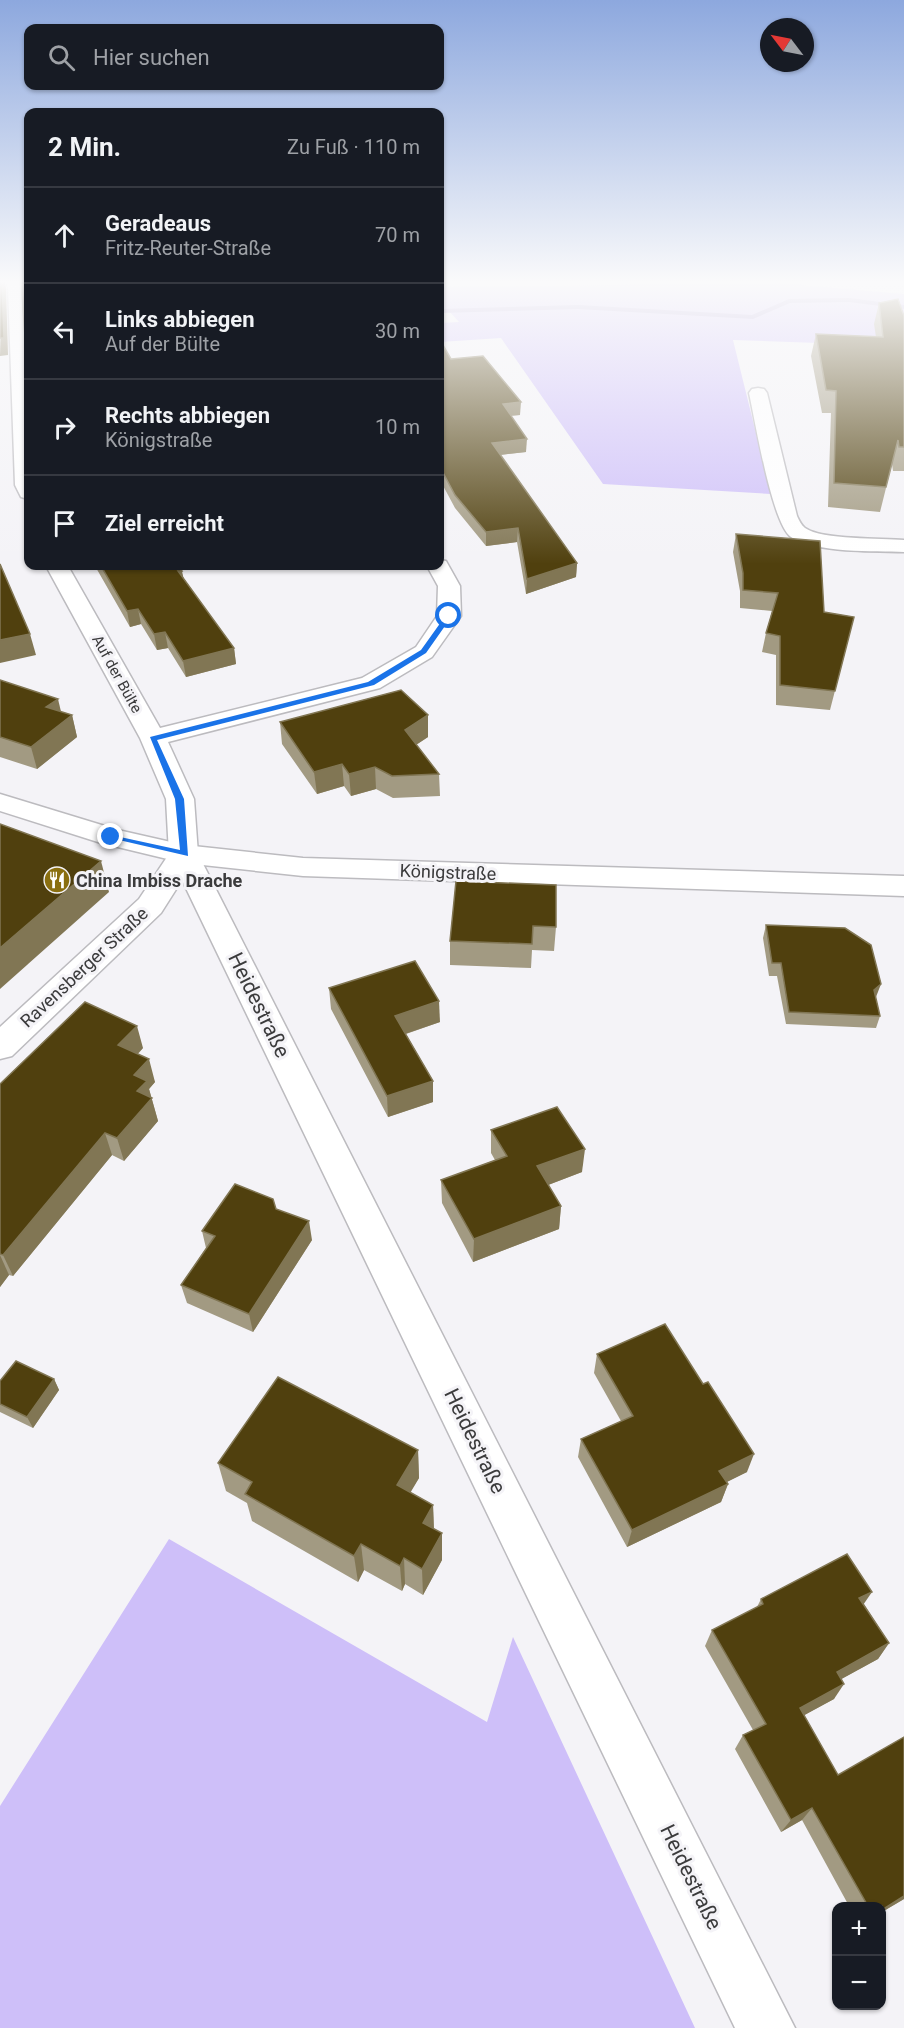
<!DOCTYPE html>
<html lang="de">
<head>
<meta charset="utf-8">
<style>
	:root { --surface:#171b24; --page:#20242c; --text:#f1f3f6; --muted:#9ea1a6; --line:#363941 }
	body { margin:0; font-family:Roboto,sans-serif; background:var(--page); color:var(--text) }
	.controls { position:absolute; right:18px; bottom:18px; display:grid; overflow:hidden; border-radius:12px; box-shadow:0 2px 4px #0004 }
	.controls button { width:54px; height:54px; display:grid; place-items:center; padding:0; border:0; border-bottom:2px solid var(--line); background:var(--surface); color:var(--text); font:30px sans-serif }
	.compass { position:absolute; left:760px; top:18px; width:54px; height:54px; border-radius:50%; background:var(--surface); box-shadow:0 2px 4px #0004; rotate:302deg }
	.stop { position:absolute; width:18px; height:18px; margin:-14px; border:4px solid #1a73e8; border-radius:50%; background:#fff }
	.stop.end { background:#1a73e8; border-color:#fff; box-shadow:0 2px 6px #0008 }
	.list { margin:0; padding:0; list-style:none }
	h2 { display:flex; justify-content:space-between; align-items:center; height:78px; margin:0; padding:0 24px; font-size:26px }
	h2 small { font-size:20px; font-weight:400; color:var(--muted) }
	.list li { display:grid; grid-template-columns:39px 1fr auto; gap:18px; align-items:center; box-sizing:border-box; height:96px; padding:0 24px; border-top:2px solid var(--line) }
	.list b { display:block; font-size:22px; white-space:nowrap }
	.list p { margin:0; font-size:20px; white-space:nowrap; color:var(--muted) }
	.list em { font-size:20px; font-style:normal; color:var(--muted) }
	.icon { flex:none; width:33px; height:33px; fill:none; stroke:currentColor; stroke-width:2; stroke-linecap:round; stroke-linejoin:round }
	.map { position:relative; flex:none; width:904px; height:2028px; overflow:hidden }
	.search { position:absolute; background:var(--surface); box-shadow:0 2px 4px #0004; left:24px; top:24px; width:420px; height:66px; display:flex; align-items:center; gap:15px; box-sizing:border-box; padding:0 21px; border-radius:12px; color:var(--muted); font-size:22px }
	.panel { position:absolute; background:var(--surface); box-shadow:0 2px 4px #0004; left:24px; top:108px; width:420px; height:462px; border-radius:12px }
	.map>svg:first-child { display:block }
	.green { fill:#cebff9 }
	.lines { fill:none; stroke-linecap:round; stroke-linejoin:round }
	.stream { fill:#a595d0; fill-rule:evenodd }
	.minor-casing { stroke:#bcbbbf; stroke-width:3 }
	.secondary-casing { stroke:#bcbbbf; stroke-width:3 }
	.minor { fill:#fff; fill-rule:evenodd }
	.secondary { fill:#fff; fill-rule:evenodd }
	.wall { fill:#a29a82 }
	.shaded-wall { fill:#817654 }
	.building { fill:#50400e; stroke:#817654; stroke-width:1.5 }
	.route { fill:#1a73e8 }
	.labels { text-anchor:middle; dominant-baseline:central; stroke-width:6; stroke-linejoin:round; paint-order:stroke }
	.far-street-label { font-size:15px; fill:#3b3b3c; stroke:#f4f3f7 }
	.street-label { font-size:18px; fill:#3b3b3c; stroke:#f4f3f7 }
	.poi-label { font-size:18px; font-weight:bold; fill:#3b3b3c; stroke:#f4f3f7; text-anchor:start }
	.near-street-label { font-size:21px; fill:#3b3b3c; stroke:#f4f3f7 }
</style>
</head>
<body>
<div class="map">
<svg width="904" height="2028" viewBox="0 0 904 2028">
	<rect width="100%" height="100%" fill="#f4f3f7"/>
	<g class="green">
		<path d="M779,283L904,294V346L733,340L771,494L603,484L501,338L440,342V323L459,322L447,309L440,308V287Z"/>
		<path d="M169,1539L487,1722L513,1637L695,2028H0V1806Z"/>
	</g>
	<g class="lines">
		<path class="stream" d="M849,298L904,305V309L849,302L790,303L753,319L578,309L440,313V309L578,305L752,315L789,299Z"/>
		<defs>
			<g id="minor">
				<path d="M3,280H18L22,286L28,384V499L21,497L15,485L8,287Z"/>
				<path d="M758,388L764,389L767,393L797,516C799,520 801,525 805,528C822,540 882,538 904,540V552C876,551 814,553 791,537C772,524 755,420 749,393L752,389Z"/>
				<path d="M440,560L446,561L460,586L461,616L432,657L380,688L168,742L194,799L198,854L795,2028H735L182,880L161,913L12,1056L0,1059V1027L139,899L169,854L166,799L140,738L46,566H68L160,728L362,678L416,647L437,616L438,586L427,566H440Z"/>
			</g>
			<path id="secondary" d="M0,794L118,830L184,845L303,858L904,876V896L303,876L184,863L101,843L0,811Z"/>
		</defs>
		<use href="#minor" class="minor-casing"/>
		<use href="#secondary" class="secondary-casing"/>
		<use href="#minor" class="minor"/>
		<use href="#secondary" class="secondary"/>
	</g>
	<g class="wall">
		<path d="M879,303L904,316V471H893L892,464L880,512L828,507L831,413H822L811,356L816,334L876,337L874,324Z"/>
		<path d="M440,340L451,359L520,415L511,416L526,452L500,455L577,563L576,577L526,594L517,542L486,546L455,508L440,480Z"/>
		<path d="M736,534L824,612L854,617L830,710L776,705V655L762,652L766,633L772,611L740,608V591L733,552Z"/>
		<path d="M95,566H179L184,579L234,648L236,664L186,677L168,648L157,650L141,624L130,627Z"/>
		<path d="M0,680L61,712L72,715L77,737L37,769L0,757Z"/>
		<path d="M280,722L428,737L416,745L439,774L440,796L393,798L376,789L351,796L344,786L317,794L282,744Z"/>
		<path d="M456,881L556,927L554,951L532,950L531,968L450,965V941Z"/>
		<path d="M766,925L876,997L875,998L880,1016L876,1028L786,1024L777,976H769L763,938Z"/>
		<path d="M329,988L440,1022L406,1034L433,1081V1102L388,1117L331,1009Z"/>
		<path d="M143,1048L138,1054L155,1082L149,1089L158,1121L124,1161L112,1155L13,1276L9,1275L0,1287V1084Z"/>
		<path d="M491,1130L582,1172L548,1185L561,1206L559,1229L473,1262L442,1203L441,1180L495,1160L491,1153Z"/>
		<path d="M202,1231L312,1240L253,1332L187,1303L181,1285L206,1248Z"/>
		<path d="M597,1354L747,1472L726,1482L728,1484L721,1502L627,1547L578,1457L581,1439L621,1421L594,1373Z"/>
		<path d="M54,1379L59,1390L33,1428L0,1412V1381Z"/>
		<path d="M418,1450L419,1478L410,1492L433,1505L434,1529L442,1560L423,1595L405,1584L402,1591L364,1570L358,1582L252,1521L247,1503L226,1491L218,1463Z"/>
		<path d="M761,1599L864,1604L889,1643L878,1659L841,1679L834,1699L804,1715L838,1775L904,1737V1899L882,1912V1906H849L802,1820L781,1832L735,1749L743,1735L753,1730L705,1646L712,1630L757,1607Z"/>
	</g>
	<g class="shaded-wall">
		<path d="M2,280H4L6,288L8,355L0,356Z"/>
		<path d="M25,336H28V354Z"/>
		<path d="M521,402L520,415L503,416V404Z"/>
		<path d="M527,439L526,452L491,456L492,443Z"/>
		<path d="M518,528L517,542L486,546V532Z"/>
		<path d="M577,563L576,577L526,594L527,579Z"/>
		<path d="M178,571H182L185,586Z"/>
		<path d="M138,609L141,624L130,627L127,611Z"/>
		<path d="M165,632L168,648L157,650L154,634Z"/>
		<path d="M30,634L36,655L0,663V640Z"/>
		<path d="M234,648L236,664L186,677L183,661Z"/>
		<path d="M58,699L63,720L46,707Z"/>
		<path d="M72,715L77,737L37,769L31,747Z"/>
		<path d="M428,715V737L405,752V730Z"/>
		<path d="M342,764L344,786L317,794L314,772Z"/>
		<path d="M375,767L376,789L351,796L349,774Z"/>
		<path d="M101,861L109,892L0,989V948Z"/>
		<path d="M881,984L876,997L869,1003L874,990Z"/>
		<path d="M439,1001L440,1022L396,1037L395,1016Z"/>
		<path d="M137,1026L143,1048L124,1068L118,1045Z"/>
		<path d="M149,1059L155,1082L149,1089L158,1121L124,1161L117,1138L137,1091L134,1075Z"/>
		<path d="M433,1081V1102L388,1117L387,1096Z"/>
		<path d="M105,1133L112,1155L13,1276L3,1255Z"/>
		<path d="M585,1149L582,1172L535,1190L537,1166Z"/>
		<path d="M561,1206L559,1229L473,1262L474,1239Z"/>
		<path d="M309,1221L312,1240L253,1332L249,1314Z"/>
		<path d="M0,1255L9,1275L0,1287Z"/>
		<path d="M54,1379L59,1390L33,1428L27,1417Z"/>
		<path d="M418,1450L419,1478L399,1512L397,1485Z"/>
		<path d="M754,1454L747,1472L713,1489L719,1471Z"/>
		<path d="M728,1484L721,1502L627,1547L632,1530Z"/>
		<path d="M433,1505L434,1532L423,1523Z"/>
		<path d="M442,1533V1560L423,1595L422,1569Z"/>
		<path d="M361,1544L364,1570L358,1582L354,1556Z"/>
		<path d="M404,1558L405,1584L402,1591L400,1566Z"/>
		<path d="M872,1592L861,1608L859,1598Z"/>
		<path d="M889,1643L878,1659L827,1687L837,1672Z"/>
		<path d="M844,1684L834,1699L790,1723L800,1708Z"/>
		<path d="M812,1808L802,1820L781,1832L791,1820Z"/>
		<path d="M904,1896V1899L882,1912V1910Z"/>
	</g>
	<g class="building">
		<path d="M0,280H2L4,338H0Z"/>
		<path d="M21,280H28V336H25Z"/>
		<path d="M898,299L904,316V447H899L898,440L886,487L834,483L836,391L826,390L816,334L883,337L879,303Z"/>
		<path d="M440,340L451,359L483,356L521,402L503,404L527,439L492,443L577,563L527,579L518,528L486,532L455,495L440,467Z"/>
		<path d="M736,534L820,541L824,612L854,617L835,691L780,685V636L766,633L778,593L743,590V573Z"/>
		<path d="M0,564L30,634L0,640Z"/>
		<path d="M101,566H179L182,571H178L234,648L183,661L165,632L154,634L138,609L127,611Z"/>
		<path d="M0,680L58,699L46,707L72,715L31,747L0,737Z"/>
		<path d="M401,690L428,715L405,730L439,774L392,776L375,767L349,774L342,764L314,772L280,722Z"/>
		<path d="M0,824L101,861L0,948Z"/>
		<path d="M456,881L556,885V927L533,926L532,944L450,941Z"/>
		<path d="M766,925L845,928L871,945L881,984L874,990L880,1016L789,1012L781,963H772Z"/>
		<path d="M415,961L439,1001L395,1016L433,1081L387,1096L329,988Z"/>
		<path d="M85,1002L137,1026L118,1045L149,1059L134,1075L147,1081L137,1091L152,1098L117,1138L105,1133L3,1255L0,1254V1084Z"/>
		<path d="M557,1107L585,1149L537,1166L561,1206L474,1239L441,1180L507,1156L491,1130Z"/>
		<path d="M235,1184L273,1199L276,1209L309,1221L249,1314L181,1285L215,1236L202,1231Z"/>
		<path d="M665,1324L703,1384L708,1382L754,1454L719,1471L728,1484L632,1530L581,1439L633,1416L597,1354Z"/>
		<path d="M16,1361L54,1379L27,1417L0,1404V1381Z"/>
		<path d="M278,1377L418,1450L397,1485L433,1505L423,1523L442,1533L422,1569L404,1558L400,1566L361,1544L354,1556L245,1494L252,1482L218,1463Z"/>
		<path d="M847,1554L872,1592L859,1598L889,1643L837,1672L844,1684L800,1708L838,1775L904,1737V1896L882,1910V1906H868L812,1808L791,1820L743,1735L766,1724L712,1630L763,1604L761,1599Z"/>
	</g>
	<linearGradient id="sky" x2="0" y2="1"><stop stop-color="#8da8de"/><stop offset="0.5" stop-color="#fafafb"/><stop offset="1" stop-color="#fafafb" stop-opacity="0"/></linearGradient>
	<rect width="904" height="564" fill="url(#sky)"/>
	<path class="route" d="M446,615L452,616L426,653L374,685L157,740L184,799L188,856L106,837L111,835L180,850L175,799L150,737L368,682L421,650Z"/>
	<defs>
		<symbol id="restaurant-disc" viewBox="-11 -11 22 22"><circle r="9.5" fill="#8a6f10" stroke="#f4f3f7"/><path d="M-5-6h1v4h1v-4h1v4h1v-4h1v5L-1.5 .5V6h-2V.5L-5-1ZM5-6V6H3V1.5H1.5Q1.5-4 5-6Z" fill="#fff"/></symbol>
	</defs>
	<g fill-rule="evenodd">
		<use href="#restaurant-disc" x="42" y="865" width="30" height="30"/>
	</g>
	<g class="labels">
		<g class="far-street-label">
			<text transform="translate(117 674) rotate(61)">Auf der Bülte</text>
		</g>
		<g class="street-label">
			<text transform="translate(448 872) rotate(2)">Königstraße</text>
			<text transform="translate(84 967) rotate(-43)">Ravensberger Straße</text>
		</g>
		<g class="poi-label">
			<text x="76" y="880">China Imbiss Drache</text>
		</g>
		<g class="near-street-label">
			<text transform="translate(259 1005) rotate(64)">Heidestraße</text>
			<text transform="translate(475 1441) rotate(64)">Heidestraße</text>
			<text transform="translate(691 1877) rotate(64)">Heidestraße</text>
		</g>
	</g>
</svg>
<div class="controls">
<button>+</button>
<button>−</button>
</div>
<svg class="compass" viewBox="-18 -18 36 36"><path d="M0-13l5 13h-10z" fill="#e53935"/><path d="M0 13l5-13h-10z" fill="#9ea1a6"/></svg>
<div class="stop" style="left:449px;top:616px"></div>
<div class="stop end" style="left:111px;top:837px"></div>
<div class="search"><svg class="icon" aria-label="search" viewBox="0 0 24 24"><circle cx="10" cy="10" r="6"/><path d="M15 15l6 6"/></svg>Hier suchen</div>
<section class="panel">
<h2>2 Min.<small>Zu Fuß · 110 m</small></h2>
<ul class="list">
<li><svg class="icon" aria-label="ahead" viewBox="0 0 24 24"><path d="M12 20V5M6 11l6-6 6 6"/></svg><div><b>Geradeaus</b><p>Fritz-Reuter-Straße</p></div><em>70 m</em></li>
<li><svg class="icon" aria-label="left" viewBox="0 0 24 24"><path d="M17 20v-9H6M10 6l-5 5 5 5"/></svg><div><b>Links abbiegen</b><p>Auf der Bülte</p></div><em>30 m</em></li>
<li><svg class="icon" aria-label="right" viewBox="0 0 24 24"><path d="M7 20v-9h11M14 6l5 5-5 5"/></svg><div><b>Rechts abbiegen</b><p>Königstraße</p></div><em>10 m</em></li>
<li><svg class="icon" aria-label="arrive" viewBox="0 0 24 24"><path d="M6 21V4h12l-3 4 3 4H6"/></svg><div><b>Ziel erreicht</b></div></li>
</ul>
</section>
</div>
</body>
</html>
